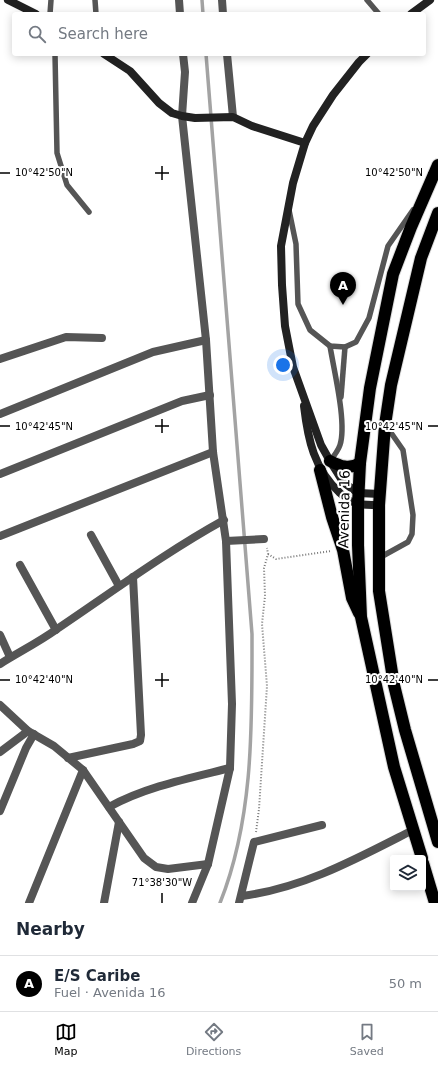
<!DOCTYPE html>
<html lang="en">
<head>
<meta charset="utf-8">
<style>
	:root { --surface:#fff; --page:#f6f6f7; --text:#1f2937; --muted:#747a83; --line:#e0e1e3; --accent:#000 }
	body { margin:0; font-family:"DejaVu Sans",sans-serif; background:var(--page); color:var(--text) }
	.controls { position:absolute; right:12px; bottom:12px; display:grid; overflow:hidden; border-radius:4px; box-shadow:0 2px 10px #0003 }
	.controls button { width:36px; height:36px; display:grid; place-items:center; padding:0; border:0; border-bottom:1px solid var(--line); background:var(--surface); color:var(--text); font:20px sans-serif }
	.you { position:absolute; left:283px; top:365px; width:14px; height:14px; margin:-10px; border:3px solid #fff; border-radius:50%; background:#1a73e8; box-shadow:0 0 0 6px #1a73e833 }
	.badge { display:grid; place-items:center; width:26px; height:26px; border-radius:50%; background:var(--accent); color:#fff; font-size:13px; font-weight:700 }
	.pin { position:absolute; translate:-50% -33px; filter:drop-shadow(0 1px 2px #0008) }
	.pin::after { content:''; position:absolute; top:21px; width:14px; height:12px; background:inherit; clip-path:polygon(0 0,100% 0,50% 100%) }
	.list { margin:0; padding:0; list-style:none }
	h2 { display:flex; justify-content:space-between; align-items:center; height:52px; margin:0; padding:0 16px; font-size:17px }
	h2 small { font-size:13px; font-weight:400; color:var(--muted) }
	.list li { display:grid; grid-template-columns:26px 1fr auto; gap:12px; align-items:center; box-sizing:border-box; height:56px; padding:0 16px; border-top:1px solid var(--line) }
	.list b { display:block; font-size:15px; white-space:nowrap }
	.list p { margin:0; font-size:13px; white-space:nowrap; color:var(--muted) }
	.list em { font-size:13px; font-style:normal; color:var(--muted) }
	.icon { flex:none; width:22px; height:22px; fill:none; stroke:currentColor; stroke-width:2; stroke-linecap:round; stroke-linejoin:round }
	.map { position:relative; flex:none; width:438px; height:903px; overflow:hidden }
	.search { position:absolute; background:var(--surface); box-shadow:0 2px 10px #0003; left:12px; right:12px; top:12px; height:44px; display:flex; align-items:center; gap:10px; box-sizing:border-box; padding:0 14px; border-radius:4px; color:var(--muted); font-size:15px }
	.sheet { height:108px; background:var(--surface) }
	nav { display:flex; justify-content:space-around; align-items:center; box-sizing:border-box; height:56px; border-top:1px solid var(--line); background:var(--surface); font-size:11px; color:var(--muted) }
	nav a { display:grid; justify-items:center; gap:2px }
	nav .on { color:var(--accent) }
	.map>svg:first-child { display:block }
	.lines { fill:none; stroke-linecap:round; stroke-linejoin:round }
	.stream { stroke:#a3a3a3; stroke-width:3.5 }
	.highway-casing { stroke:#dbdbdb; stroke-width:14 }
	.path { stroke:#777; stroke-width:2; stroke-dasharray:1 2; stroke-linecap:butt }
	.lane { stroke:#555; stroke-width:5.5 }
	.street { stroke:#555; stroke-width:8 }
	.secondary { stroke:#222; stroke-width:8 }
	.highway { stroke:#000; stroke-width:12 }
	.ticks { fill:none; stroke:#000; stroke-width:1.5 }
	.labels { text-anchor:middle; dominant-baseline:central; stroke-width:4; stroke-linejoin:round; paint-order:stroke }
	.street-label { font-size:14px; fill:#000; stroke:#fff }
	.ticks-label { font-size:10px; text-anchor:middle; fill:#000; stroke:#fff; stroke-width:4; stroke-linejoin:round; paint-order:stroke }
</style>
</head>
<body>
<div class="map">
<svg width="438" height="903" viewBox="0 0 438 903">
	<rect width="100%" height="100%" fill="#fff"/>
	<g class="lines">
		<g class="stream">
			<path d="M202,0L203,14"/>
			<path d="M206,54L252,634C252,724 254,818 220,903"/>
		</g>
		<defs>
			<g id="highway">
				<path d="M438,213L421,258L391,385L385,425L379,505V591L394,685L405,730L438,842"/>
				<path d="M330,461C340,466 349,470 360,463"/>
				<path d="M320,470L332,517L343,550L352,598L359,613"/>
				<path d="M422,858L394,767L361,617L358,545V504L360,463L370,388L393,274L411,227L438,165"/>
				<path d="M423,863L435,903"/>
			</g>
		</defs>
		<use href="#highway" class="highway-casing"/>
		<g class="path">
			<path d="M268,554L276,559L331,551"/>
			<path d="M256,832L259,809L267,686L262,624L265,596L264,568L268,554L267,548"/>
		</g>
		<g class="lane">
			<path d="M95,0L96,14"/>
			<path d="M367,0L379,14"/>
			<path d="M50,14L51,0"/>
			<path d="M55,54L57,153L67,185L89,212"/>
			<path d="M289,210L296,244L298,304L310,330L330,346L345,347L356,342L369,318L388,246L413,210"/>
			<path d="M330,346C334,371 347,423 340,445C338,451 334,456 330,461"/>
			<path d="M341,397L345,347"/>
			<path d="M379,558L408,542L412,534L413,515L403,450L387,427"/>
		</g>
		<g class="street">
			<path d="M179,0L180,14"/>
			<path d="M222,0L223,14"/>
			<path d="M183,54L185,72L182,116L206,340L213,452L226,541L232,704L230,768L208,864L192,903"/>
			<path d="M227,54L233,117"/>
			<path d="M0,359L66,337L102,338"/>
			<path d="M0,414L153,352L206,340"/>
			<path d="M0,474L182,401L210,395"/>
			<path d="M91,535L119,586"/>
			<path d="M0,536L213,452"/>
			<path d="M226,541L264,539"/>
			<path d="M20,565L56,630"/>
			<path d="M0,635L10,657"/>
			<path d="M0,664C19,652 39,642 57,629C112,592 166,552 224,520"/>
			<path d="M0,705L28,731L54,746L83,770L144,858L156,867L168,869L208,864"/>
			<path d="M0,752L28,731"/>
			<path d="M68,758L133,744L140,741L141,735L133,577"/>
			<path d="M109,807C145,787 190,778 230,768"/>
			<path d="M0,811L26,748L34,734"/>
			<path d="M242,896C304,888 358,858 413,830"/>
			<path d="M29,903L83,770"/>
			<path d="M104,903L119,822"/>
			<path d="M239,903L254,842L322,825"/>
		</g>
		<g class="secondary">
			<path d="M8,0L36,14"/>
			<path d="M411,14L430,0"/>
			<path d="M104,54L130,71L159,103L172,113L182,116L195,118L233,117L252,126L305,143"/>
			<path d="M367,54L359,62L333,95L313,126L305,143L293,183L281,246L282,285L285,326L293,367L321,445L330,461L343,482L358,493L380,494"/>
			<path d="M304,406C308,440 314,469 340,493C345,498 350,502 358,504C365,505 373,505 379,505"/>
		</g>
		<use href="#highway" class="highway"/>
	</g>
	<path class="ticks" d="M162,166V180M0,173H10M155,173H169M428,173H438M162,419V433M0,426H10M155,426H169M428,426H438M162,673V687M0,680H10M155,680H169M428,680H438M162,893V903"/>
	<g class="labels">
		<g class="street-label">
			<text transform="translate(344 509) rotate(-89)">Avenida 16</text>
		</g>
	</g>
	<g class="ticks-label">
		<text x="44" y="176">10°42'50"N</text>
		<text x="394" y="176">10°42'50"N</text>
		<text x="44" y="430">10°42'45"N</text>
		<text x="394" y="430">10°42'45"N</text>
		<text x="44" y="683">10°42'40"N</text>
		<text x="394" y="683">10°42'40"N</text>
		<text x="162" y="886">71°38'30"W</text>
	</g>
</svg>
<div class="controls">
<button><svg class="icon" aria-label="layers" viewBox="0 0 24 24"><path d="M12 4l9 5-9 5-9-5zM3 14l9 5 9-5"/></svg></button>
</div>
<div class="you"></div>
<div class="pin badge" style="left:343px;top:305px">A</div>
<div class="search"><svg class="icon" aria-label="search" viewBox="0 0 24 24"><circle cx="10" cy="10" r="6"/><path d="M15 15l6 6"/></svg>Search here</div>
</div>
<section class="sheet">
<h2>Nearby<small></small></h2>
<ul class="list">
<li><span class="badge">A</span><div><b>E/S Caribe</b><p>Fuel · Avenida 16</p></div><em>50 m</em></li>
</ul>
</section>
<nav>
<a class="on"><svg class="icon" aria-label="map" viewBox="0 0 24 24"><path d="M3 6l6-2 6 2 6-2v14l-6 2-6-2-6 2zM9 4v14M15 6v14"/></svg>Map</a>
<a><svg class="icon" aria-label="directions" viewBox="0 0 24 24"><path d="M12 3l9 9-9 9-9-9zM9 14v-3h6M13 9l2 2-2 2"/></svg>Directions</a>
<a><svg class="icon" aria-label="saved" viewBox="0 0 24 24"><path d="M7 4h10v16l-5-4-5 4z"/></svg>Saved</a>
</nav>
</body>
</html>
